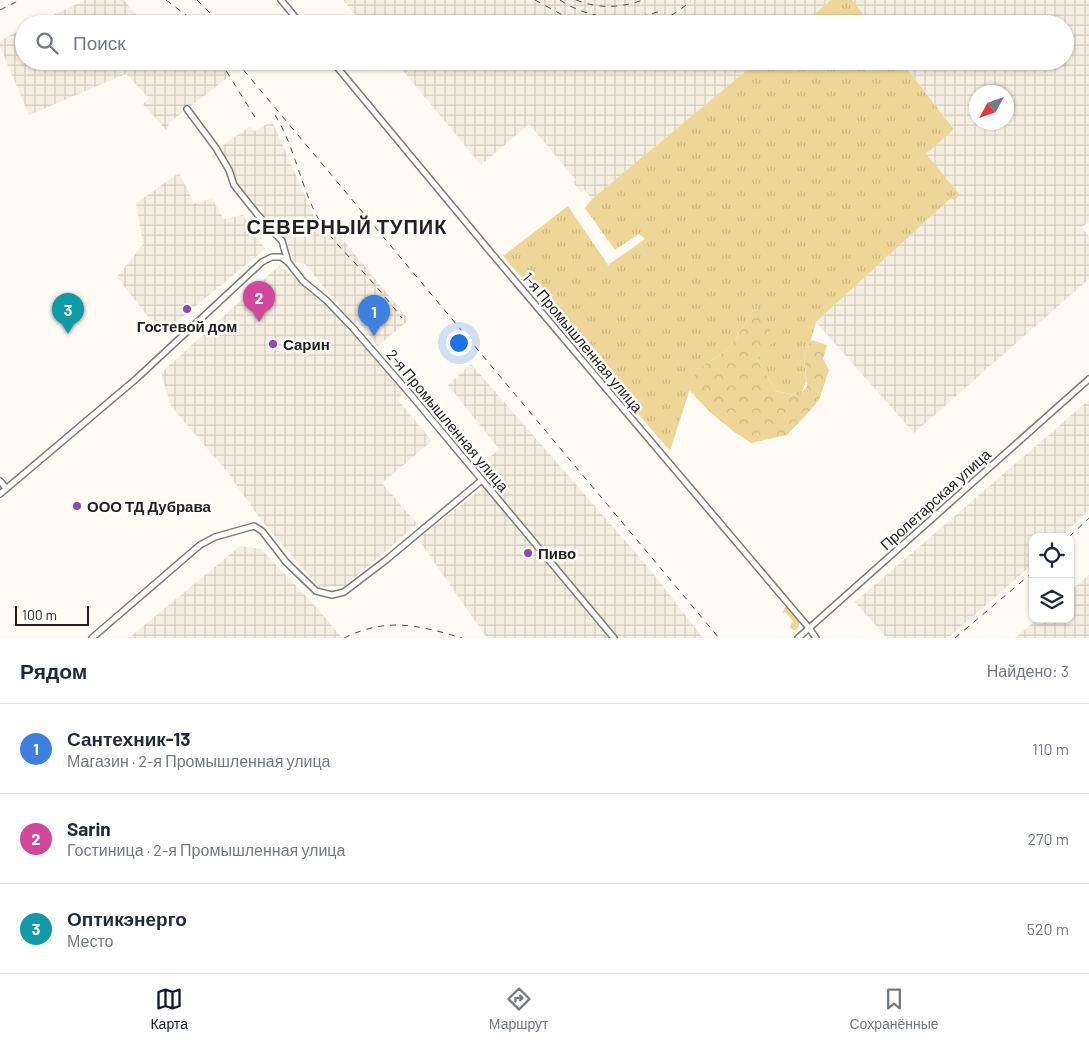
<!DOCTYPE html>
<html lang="ru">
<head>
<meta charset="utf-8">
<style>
	:root { --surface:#fff; --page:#f6f6f7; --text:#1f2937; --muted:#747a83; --line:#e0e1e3; --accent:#111827 }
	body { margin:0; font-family:Barlow,sans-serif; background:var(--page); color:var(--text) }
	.controls { position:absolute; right:15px; bottom:15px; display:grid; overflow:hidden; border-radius:10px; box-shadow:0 1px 4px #0004 }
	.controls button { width:45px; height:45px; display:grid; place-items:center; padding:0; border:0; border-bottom:1px solid var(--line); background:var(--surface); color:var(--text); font:25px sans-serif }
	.compass { position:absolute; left:969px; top:85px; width:45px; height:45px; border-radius:50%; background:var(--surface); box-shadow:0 1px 4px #0004; rotate:230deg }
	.scale { position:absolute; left:15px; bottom:12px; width:74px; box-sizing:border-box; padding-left:5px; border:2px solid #22211f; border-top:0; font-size:14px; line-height:18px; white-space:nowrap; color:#22211f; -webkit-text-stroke:4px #fff; paint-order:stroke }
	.you { position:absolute; left:458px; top:342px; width:18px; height:18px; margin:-12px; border:4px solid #fff; border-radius:50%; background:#1a73e8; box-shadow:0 0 0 8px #1a73e833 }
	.badge { display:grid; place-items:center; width:32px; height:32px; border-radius:50%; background:var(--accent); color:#fff; font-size:16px; font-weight:700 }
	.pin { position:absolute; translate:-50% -41px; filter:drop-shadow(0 1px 2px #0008) }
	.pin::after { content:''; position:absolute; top:26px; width:18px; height:15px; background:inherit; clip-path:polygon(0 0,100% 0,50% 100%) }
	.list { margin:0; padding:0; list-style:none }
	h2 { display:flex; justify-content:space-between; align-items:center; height:65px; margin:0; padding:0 20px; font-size:21px }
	h2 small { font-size:16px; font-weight:400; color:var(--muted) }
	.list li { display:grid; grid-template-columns:32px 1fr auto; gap:15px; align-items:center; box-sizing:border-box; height:90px; padding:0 20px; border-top:1px solid var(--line) }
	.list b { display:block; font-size:19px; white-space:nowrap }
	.list p { margin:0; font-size:16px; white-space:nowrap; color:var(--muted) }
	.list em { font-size:16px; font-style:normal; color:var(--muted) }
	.icon { flex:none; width:28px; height:28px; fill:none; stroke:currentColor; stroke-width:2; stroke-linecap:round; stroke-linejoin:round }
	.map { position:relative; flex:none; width:1089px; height:638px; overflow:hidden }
	.search { position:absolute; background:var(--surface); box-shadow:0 1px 4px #0004; left:15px; right:15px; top:15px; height:55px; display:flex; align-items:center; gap:12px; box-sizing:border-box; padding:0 18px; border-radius:28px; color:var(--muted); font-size:19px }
	.sheet { height:335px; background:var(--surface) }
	nav { display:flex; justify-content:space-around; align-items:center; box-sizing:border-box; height:70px; border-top:1px solid var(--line); background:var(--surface); font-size:14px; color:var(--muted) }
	nav a { display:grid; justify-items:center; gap:2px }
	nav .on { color:var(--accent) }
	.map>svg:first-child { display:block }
	.industrial { fill:url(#industrial-grid); fill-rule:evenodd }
	.grass { fill:url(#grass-tufts) }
	.forest { fill:url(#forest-crowns) }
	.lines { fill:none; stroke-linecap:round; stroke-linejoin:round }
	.minor-casing { stroke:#7e7c76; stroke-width:8 }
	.minor { stroke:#fff; stroke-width:5 }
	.rail { stroke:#51504d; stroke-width:1; stroke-dasharray:6 6; stroke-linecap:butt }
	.poi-dot { fill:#9943b0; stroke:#fff; stroke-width:2 }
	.labels { text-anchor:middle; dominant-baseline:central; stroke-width:5; stroke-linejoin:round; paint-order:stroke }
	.poi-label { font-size:15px; font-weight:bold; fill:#22211f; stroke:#fff; text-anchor:start }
	.street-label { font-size:15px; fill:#22211f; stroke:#fff }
	.district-label { font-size:20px; font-weight:bold; letter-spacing:1px; fill:#22211f; stroke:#fff }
</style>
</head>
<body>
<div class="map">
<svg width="1089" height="638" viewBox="0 0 1089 638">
	<defs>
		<pattern id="industrial-grid" width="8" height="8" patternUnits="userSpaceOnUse" patternTransform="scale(1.25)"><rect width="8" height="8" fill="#f4efe1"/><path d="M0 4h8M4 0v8" fill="none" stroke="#d1cdc1"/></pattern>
		<pattern id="grass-tufts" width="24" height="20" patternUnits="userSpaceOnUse" patternTransform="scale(1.25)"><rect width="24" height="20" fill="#edd697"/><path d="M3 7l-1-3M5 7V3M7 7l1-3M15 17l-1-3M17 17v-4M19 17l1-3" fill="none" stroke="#cbb782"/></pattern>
		<pattern id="forest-crowns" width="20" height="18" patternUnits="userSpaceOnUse" patternTransform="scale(1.25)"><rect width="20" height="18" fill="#edd697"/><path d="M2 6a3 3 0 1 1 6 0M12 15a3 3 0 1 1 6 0" fill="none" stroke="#cbb782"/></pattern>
	</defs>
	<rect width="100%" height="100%" fill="#fefbf4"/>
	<g class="industrial">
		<path d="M85,0H124L142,22L156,24H34Z"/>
		<path d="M343,0H831L803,24H363Z"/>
		<path d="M852,0H1089V222L1082,227L1089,237V279L914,433L816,322L951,198L926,154L954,128L901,61H1065V24H871ZM976,92H1006V122H976Z"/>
		<path d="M24,28V61H222L231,75L169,123L167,131L143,104L149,98L126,74L29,115L0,47V41Z"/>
		<path d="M395,61H758L592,199L584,189L581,192L573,182L576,180L529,124L481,165Z"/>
		<path d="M272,121L316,221L286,241L282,234L265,216H262L239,189L234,173L219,148L250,126L255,131Z"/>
		<path d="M179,173L194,203L212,199L224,219L243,215L265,249L164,332L160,327L157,328L117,277L143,244L136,203Z"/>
		<path d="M325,218L409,320L378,346L360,324L353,323L305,264L295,262L286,243Z"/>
		<path d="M280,265L330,308L403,391L399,401L432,441L382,483L417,524L345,586L321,587L305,571L261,520L228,473L171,406L161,373Z"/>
		<path d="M471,364L648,567L703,638H487L418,539L490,482L479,466L499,449L448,385Z"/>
		<path d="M1089,400V510L1061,537H1033V564L948,638H887L855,602Z"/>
		<path d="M240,546L261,549L318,609L342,638H130V637Z"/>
		<path d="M1089,575V638H1015L1037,619H1070V591Z"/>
	</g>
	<g class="grass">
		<path d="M831,0H852L871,24H803Z"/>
		<path d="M758,61H901L954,129L926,154L960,195L954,200L951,198L816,322L811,340L804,356L806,382L800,396L776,391L757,360L753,310L737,337L726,351L696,370L670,451L503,256L568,206L608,265L645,239L639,234L615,250L585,208L592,199Z"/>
		<path d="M785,607L788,608L799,621V626L796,630H793L790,627L791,624L793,621L785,612L782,614Z"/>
	</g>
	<path class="forest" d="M753,310L765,321L775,340L757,360L776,391L799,396L807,386L804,356L811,340L827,345L823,359L829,370L819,400L807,414L787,435L751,443L733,431L711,413L689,390L696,370L726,351L737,337Z"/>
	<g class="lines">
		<defs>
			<g id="minor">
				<path d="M281,0L301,24"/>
				<path d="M332,61L493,255L809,628L816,638"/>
				<path d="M187,109L216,148L229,170L234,185L257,214L282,241L288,262"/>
				<path d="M0,481L6,488"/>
				<path d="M0,494L136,379L262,262L272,257H281L288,262L303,281L326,300L352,327L411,395L614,638"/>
				<path d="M92,638L200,545L215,537L254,526L262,531L286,562L316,591L332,595L344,592L386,560L482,480"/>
				<path d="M798,638L1089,379"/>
			</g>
		</defs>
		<use href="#minor" class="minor-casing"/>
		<use href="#minor" class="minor"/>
		<g class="rail">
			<path d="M166,0L198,24"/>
			<path d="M197,0L221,24"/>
			<path d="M535,0L570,19L590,24"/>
			<path d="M560,0C589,20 630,23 663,10"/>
			<path d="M576,0C599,9 620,8 643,0"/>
			<path d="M0,10L20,0"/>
			<path d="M649,24C666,20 678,12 691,1"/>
			<path d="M220,61L258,122"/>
			<path d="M236,61L719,638"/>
			<path d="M275,115C295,147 300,185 318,218C330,239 349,256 365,274C378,288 390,303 402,318"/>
			<path d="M1069,537L1089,518"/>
			<path d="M344,638C387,617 418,625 462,638"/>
			<path d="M955,638L1033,572"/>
		</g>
	</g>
	<g class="poi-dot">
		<circle cx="187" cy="309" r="5"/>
		<circle cx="273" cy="344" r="5"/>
		<circle cx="77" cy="506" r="5"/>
		<circle cx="528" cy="553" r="5"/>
	</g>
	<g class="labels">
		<g class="poi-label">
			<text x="187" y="326" text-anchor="middle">Гостевой дом</text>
			<text x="283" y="344">Сарин</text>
			<text x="87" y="506">ООО ТД Дубрава</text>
			<text x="538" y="553">Пиво</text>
		</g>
		<g class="street-label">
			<text transform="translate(583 342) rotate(50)">1-я Промышленная улица</text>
			<text transform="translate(448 420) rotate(50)">2-я Промышленная улица</text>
			<text transform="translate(935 499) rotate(-42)">Пролетарская улица</text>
		</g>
		<g class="district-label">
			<text x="347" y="226">СЕВЕРНЫЙ ТУПИК</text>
		</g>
	</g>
</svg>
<div class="controls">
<button><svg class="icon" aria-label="locate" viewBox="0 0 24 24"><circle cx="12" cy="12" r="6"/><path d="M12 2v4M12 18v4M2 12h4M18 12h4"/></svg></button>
<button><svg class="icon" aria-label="layers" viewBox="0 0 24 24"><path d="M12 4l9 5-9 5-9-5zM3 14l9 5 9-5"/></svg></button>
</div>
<svg class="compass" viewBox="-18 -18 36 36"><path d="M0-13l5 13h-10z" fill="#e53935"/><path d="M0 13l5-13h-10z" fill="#747a83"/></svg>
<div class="scale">100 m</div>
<div class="you"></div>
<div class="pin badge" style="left:374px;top:336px;background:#3f7fe0">1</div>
<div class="pin badge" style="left:259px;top:322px;background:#d1479c">2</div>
<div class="pin badge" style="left:68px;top:334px;background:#0f9aa8">3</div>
<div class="search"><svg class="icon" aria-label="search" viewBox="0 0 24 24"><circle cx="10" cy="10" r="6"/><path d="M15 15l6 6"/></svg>Поиск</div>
</div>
<section class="sheet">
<h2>Рядом<small>Найдено: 3</small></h2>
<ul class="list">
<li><span class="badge" style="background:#3f7fe0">1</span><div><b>Сантехник-13</b><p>Магазин · 2-я Промышленная улица</p></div><em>110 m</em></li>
<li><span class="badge" style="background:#d1479c">2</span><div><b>Sarin</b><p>Гостиница · 2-я Промышленная улица</p></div><em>270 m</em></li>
<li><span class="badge" style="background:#0f9aa8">3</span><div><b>Оптикэнерго</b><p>Место</p></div><em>520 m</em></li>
</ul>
</section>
<nav>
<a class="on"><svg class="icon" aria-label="map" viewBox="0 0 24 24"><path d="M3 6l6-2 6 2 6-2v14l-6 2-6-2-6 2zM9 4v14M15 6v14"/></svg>Карта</a>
<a><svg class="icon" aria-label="directions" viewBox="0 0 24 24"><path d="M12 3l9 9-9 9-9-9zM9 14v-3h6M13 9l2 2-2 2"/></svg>Маршрут</a>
<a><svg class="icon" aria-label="saved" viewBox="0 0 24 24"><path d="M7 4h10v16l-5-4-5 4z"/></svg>Сохранённые</a>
</nav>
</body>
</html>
